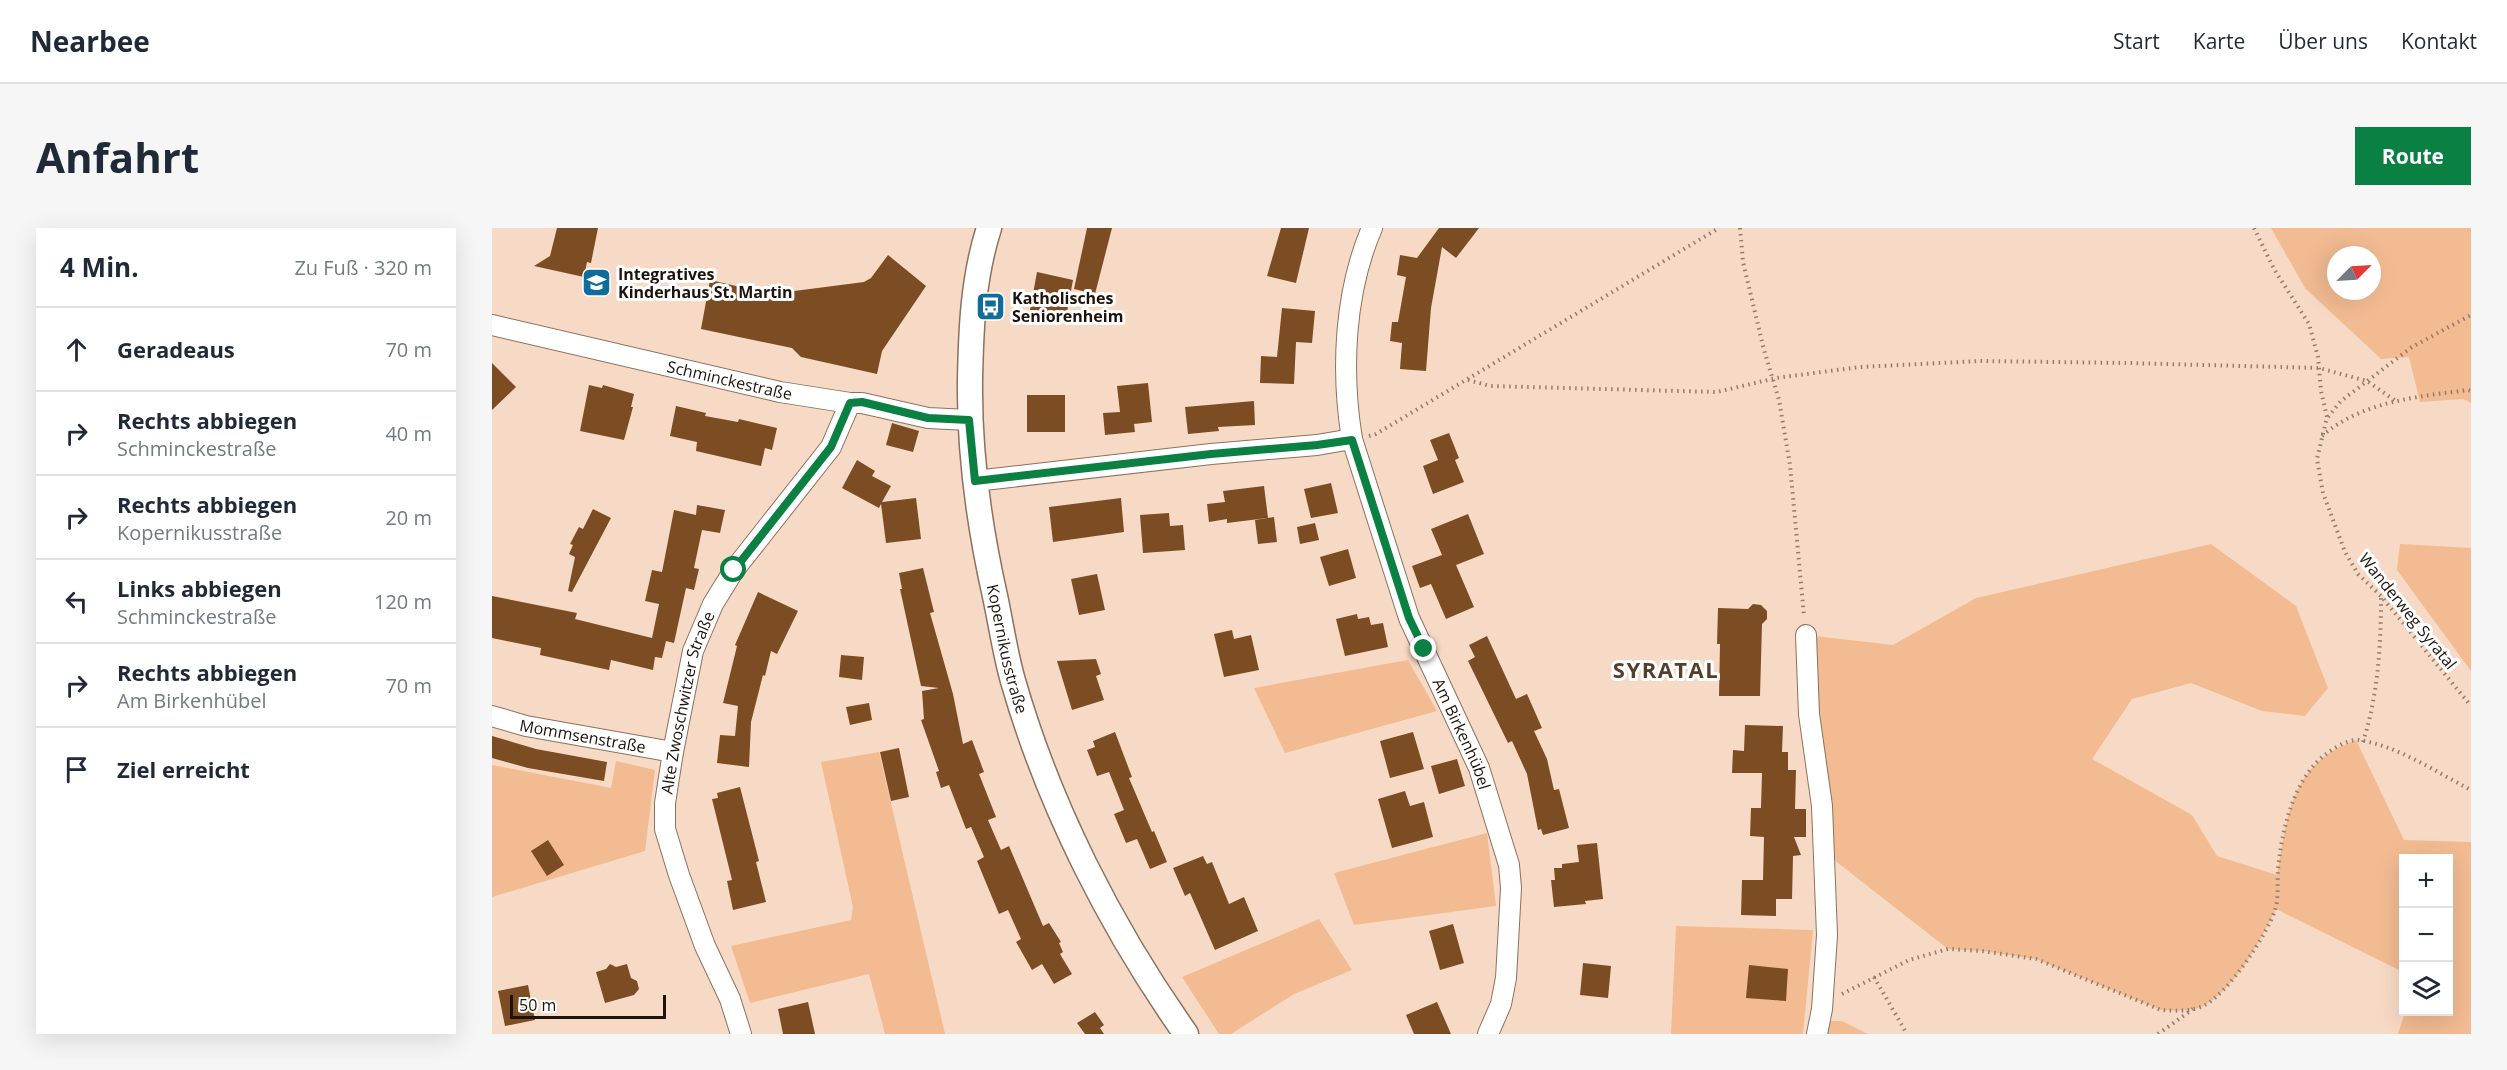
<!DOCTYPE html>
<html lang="de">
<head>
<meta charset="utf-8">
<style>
	:root { --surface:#fff; --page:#f6f6f7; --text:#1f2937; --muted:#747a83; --line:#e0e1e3; --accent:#0b8043 }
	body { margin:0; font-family:"Open Sans",sans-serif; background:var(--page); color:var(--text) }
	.controls { position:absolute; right:18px; bottom:18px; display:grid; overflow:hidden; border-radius:0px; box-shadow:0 6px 24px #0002 }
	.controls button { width:54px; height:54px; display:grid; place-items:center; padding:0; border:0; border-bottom:2px solid var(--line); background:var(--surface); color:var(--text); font:30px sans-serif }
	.compass { position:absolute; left:1835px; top:18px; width:54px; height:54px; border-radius:50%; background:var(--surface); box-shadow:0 6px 24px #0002; rotate:66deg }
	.scale { position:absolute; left:18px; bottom:15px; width:156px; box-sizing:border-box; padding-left:6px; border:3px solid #1d130c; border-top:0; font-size:16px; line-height:21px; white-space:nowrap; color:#1d130c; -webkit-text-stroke:4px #fff; paint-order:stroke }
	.stop { position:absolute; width:18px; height:18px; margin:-14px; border:4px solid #0b8043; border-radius:50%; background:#fff }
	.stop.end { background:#0b8043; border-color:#fff; box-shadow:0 2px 6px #0008 }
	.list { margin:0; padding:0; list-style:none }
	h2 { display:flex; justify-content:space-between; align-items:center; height:78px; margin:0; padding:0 24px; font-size:26px }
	h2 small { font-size:20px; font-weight:400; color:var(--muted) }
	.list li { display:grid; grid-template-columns:39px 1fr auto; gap:18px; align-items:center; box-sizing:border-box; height:84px; padding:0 24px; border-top:2px solid var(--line) }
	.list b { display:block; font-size:22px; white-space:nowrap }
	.list p { margin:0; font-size:20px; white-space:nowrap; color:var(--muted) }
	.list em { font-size:20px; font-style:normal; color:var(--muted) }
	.icon { flex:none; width:33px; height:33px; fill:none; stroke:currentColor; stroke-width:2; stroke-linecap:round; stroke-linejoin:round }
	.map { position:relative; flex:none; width:1979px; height:806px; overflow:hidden; border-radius:0px }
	header { display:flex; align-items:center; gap:36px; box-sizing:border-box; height:84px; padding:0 30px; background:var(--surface); border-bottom:2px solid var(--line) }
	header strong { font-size:28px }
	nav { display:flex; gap:33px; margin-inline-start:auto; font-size:21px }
	.intro { display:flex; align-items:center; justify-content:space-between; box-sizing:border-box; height:144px; padding:0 36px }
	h1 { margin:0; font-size:42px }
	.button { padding:15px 27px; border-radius:0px; background:var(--accent); color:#fff; font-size:21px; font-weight:700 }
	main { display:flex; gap:36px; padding:0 36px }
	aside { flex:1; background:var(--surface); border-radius:0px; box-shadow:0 6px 24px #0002 }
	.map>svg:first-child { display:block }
	.green { fill:#f2bb92; fill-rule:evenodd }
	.building { fill:#7c4c23 }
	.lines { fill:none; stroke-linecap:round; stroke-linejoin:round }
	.minor-casing { stroke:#8b715e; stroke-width:22 }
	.tertiary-casing { stroke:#8b715e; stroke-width:27 }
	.path { stroke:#917d6e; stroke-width:4; stroke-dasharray:1.5 4.5; stroke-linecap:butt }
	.minor { stroke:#fff; stroke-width:20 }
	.tertiary { stroke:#fff; stroke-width:24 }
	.route { stroke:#0b8043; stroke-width:8 }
	.labels { text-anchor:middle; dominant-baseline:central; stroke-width:6; stroke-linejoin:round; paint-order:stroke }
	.poi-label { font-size:16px; font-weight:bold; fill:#1d130c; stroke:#fff; text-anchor:start }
	.street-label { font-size:16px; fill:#1d130c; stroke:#fff }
	.district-label { font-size:22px; font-weight:bold; letter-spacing:1.5px; fill:#563e2d; stroke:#fff }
</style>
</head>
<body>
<header>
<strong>Nearbee</strong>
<nav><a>Start</a><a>Karte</a><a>Über uns</a><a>Kontakt</a></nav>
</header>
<div class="intro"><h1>Anfahrt</h1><a class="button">Route</a></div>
<main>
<aside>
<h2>4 Min.<small>Zu Fuß · 320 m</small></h2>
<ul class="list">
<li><svg class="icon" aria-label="ahead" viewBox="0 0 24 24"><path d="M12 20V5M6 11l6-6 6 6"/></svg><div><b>Geradeaus</b></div><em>70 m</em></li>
<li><svg class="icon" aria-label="right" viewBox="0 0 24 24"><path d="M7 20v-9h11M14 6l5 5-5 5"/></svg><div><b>Rechts abbiegen</b><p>Schminckestraße</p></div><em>40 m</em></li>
<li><svg class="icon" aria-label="right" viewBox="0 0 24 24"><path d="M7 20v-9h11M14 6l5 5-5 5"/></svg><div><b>Rechts abbiegen</b><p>Kopernikusstraße</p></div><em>20 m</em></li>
<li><svg class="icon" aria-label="left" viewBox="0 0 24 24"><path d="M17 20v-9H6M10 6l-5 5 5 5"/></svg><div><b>Links abbiegen</b><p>Schminckestraße</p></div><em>120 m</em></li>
<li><svg class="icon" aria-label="right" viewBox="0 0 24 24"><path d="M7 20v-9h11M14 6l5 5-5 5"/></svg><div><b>Rechts abbiegen</b><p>Am Birkenhübel</p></div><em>70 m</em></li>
<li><svg class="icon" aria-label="arrive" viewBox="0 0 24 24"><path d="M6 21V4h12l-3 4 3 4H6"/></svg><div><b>Ziel erreicht</b></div></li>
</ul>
</aside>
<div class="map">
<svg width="1979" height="806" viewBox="0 0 1979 806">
	<rect width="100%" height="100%" fill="#f7dac5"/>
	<g class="green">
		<path d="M1779,0H1979V175L1971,171L1928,174L1917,129L1889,131L1813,60ZM1844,27H1880V63H1844Z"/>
		<path d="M1719,316L1804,378L1836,460L1813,488L1770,483L1699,455L1640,471L1600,531L1700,587L1725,628L1785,647C1795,587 1799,535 1864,512L1912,612L1979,614V806H1906L1913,784H1956V630H1912L1911,744L1784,681C1768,713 1746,756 1715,776C1702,784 1684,783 1669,782L1544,731L1490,723L1456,721L1332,624L1314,407L1401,417L1484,370Z"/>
		<path d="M1908,316L1979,320V443L1905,342Z"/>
		<path d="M916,432L945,483L793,525L762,460Z"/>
		<path d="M387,524L453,806H393L377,746L258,775L239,718L359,692L361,679L329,534Z"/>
		<path d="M124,533L163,542L153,623L0,669V537L119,560Z"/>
		<path d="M995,605L1004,678L862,697L842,645Z"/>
		<path d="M827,691L860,742L802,766L739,806H727L690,749Z"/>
		<path d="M1184,698L1321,702L1311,806H1179Z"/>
		<path d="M1333,793H1350L1376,806H1330Z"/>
	</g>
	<g class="building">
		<path d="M65,0H106L99,35L95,34L92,49L42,38L58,28Z"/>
		<path d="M595,0H620L603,66L582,61Z"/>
		<path d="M789,0H817L804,55L775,48Z"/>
		<path d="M947,0H987L964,30L950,19L939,80L934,143L908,141L910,115L898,113L900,94H906L914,49L905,47L908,27L925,30Z"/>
		<path d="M396,27L434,58L390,123L385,146L309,129L300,120L209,101L218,52L279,66L372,54L379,50Z"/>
		<path d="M545,44L581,52L574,89L538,82Z"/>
		<path d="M790,80L823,83L820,115L804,114L802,156L768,155L769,128L785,129Z"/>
		<path d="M0,135L24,159L0,182Z"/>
		<path d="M656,155L660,194L642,196L643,204L613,207L611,185L628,184L625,158Z"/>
		<path d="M97,157L110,160L111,157L142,166L139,179H141L132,212L88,203Z"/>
		<rect x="535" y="167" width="38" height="37"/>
		<path d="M762,173L763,197L726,199L727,203L696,206L693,179Z"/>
		<path d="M184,178L214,185L213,188L246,194L247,191L285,200L280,222L273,220L269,238L204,223L205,214L178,208Z"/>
		<path d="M400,195L427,203L421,224L394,217Z"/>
		<path d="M957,205L967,230L963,232L972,254L941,266L931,238L946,232L938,212Z"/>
		<path d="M365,232L383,243L380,248L399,258L390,274L424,270L429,311L394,315L389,276L387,280L350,260Z"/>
		<path d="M839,255L846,285L819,290L812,261Z"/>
		<path d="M772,258L776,290L782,289L785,314L766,316L763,292L775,290L735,295V291L717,294L715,276L733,274L731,263Z"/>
		<path d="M629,270L632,304L561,314L557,279Z"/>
		<path d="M205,277L233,282L228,305L210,302L202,340L207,341L202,362L194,360L182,415L174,413L170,430L163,429L161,442L119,432L117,442L48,427L49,420L0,410V368L85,385L83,391L160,410L167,376L153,373L160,342L170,344L182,282L204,287Z"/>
		<path d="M101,281L119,290L80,364L76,363L83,329L77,326L81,317L78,316L87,299L91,301Z"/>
		<path d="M677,285L678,298L691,297L693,322L651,325L648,287Z"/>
		<path d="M976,286L992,326L964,337L982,379L954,391L939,356L928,360L920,338L950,327L939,301Z"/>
		<path d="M823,295L827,312L808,316L805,299Z"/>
		<path d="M856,321L864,350L837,358L828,329Z"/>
		<path d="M431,340L442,384L438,385L461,466L471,516L480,512L492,544L487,546L504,589L496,592L509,622L517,618L551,698L557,695L569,714L567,715L571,724L568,726L580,746L562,756L550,736L540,742L524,714L529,711L516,682L507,686L485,633L492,629L479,599L474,601L457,557L449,560L444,544L447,543L429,492L432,491L430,463L447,460L429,458L408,361H410L407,345Z"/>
		<path d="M605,346L613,382L587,387L579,351Z"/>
		<path d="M266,364L306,383L285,426L279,423L273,448L271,447L259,494L257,539L225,535L228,507L243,508L246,478L231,475L245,418L243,417Z"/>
		<path d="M1261,376L1269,377L1275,383V391L1270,396L1268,468H1227L1228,416H1225L1226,380L1256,381Z"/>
		<path d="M865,386L866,391L877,389L879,397L891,395L896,419L853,428L844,391Z"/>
		<path d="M740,402L742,411L759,407L767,442L732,449L722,406Z"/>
		<path d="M995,408L1024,471L1035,466L1050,500L1042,503L1055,531L1062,562L1067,561L1077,600L1051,607L1049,601L1046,602L1035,546L1020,513L1016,515L976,433L983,429L977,417Z"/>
		<path d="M349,427L372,429L370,452L347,449Z"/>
		<path d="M604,431L609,446L604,448L612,472L580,482L565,433Z"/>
		<path d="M377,475L380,492L358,497L354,479Z"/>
		<path d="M1253,497L1291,498L1290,524H1296V542H1304L1303,581H1314V609H1302L1309,627L1301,628L1300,671H1284V688L1249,687L1250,652H1271L1272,609L1258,608L1259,580H1269L1270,545H1240L1241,522L1252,523Z"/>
		<path d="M623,504L640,549L637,550L660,604L662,603L675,634L658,641L645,611L634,615L622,586L632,582L617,544L605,548L595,522L603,519L601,513Z"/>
		<path d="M921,504L932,541L898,550L888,513Z"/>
		<path d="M0,508L44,521L115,534L112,553L36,540L0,530Z"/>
		<path d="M407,520L417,569L399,573L388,524Z"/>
		<path d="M965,531L973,558L947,566L939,538Z"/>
		<path d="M248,559L267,633L264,634L274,674L241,682L235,653L240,652L220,571L226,570L225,565Z"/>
		<path d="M913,563L918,578L932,574L941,609L900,620L886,571Z"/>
		<path d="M56,612L72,637L55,648L39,623Z"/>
		<path d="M1105,615L1111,671L1093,673L1094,676L1062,679L1059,652H1063L1062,640H1070V636L1087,634L1085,617Z"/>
		<path d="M711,628L715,636L720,634L737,676L752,669L766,703L723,722L698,665L693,668L681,640Z"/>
		<path d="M961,696L972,735L948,742L937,703Z"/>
		<path d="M1091,735L1119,738L1116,770L1088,767Z"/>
		<path d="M118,736L124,739L135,736L139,750L145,753L147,761L142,767L113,775L104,744L114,741Z"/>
		<path d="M1257,737L1296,741L1294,773L1254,770Z"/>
		<path d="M36,757L43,792L13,798L6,763Z"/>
		<path d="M316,774L323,806H291L286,781Z"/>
		<path d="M945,774L959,806H922L914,787Z"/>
		<path d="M603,784L612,797L608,800L612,806H593L585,795Z"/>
	</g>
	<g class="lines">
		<defs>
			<g id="minor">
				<path id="s1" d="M880,0C852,65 849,143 860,211L917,390L987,540L1017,637L1019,660L1014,750L1009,776L996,806"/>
				<path id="s2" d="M0,97L288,164L358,175H370L436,190L477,192"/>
				<path d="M483,253L719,226L825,217L860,211"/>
				<path d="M1314,407L1317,486L1330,578L1335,707L1330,781L1325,806"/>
				<path id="s3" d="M0,488L34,498L181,524"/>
				<path id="s4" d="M249,806L238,771L213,718L187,647L173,601V575L181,524L201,423L221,376L242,342L339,219L358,175"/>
			</g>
			<g id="tertiary">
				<path id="s5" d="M497,0C481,50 479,100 478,152C477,226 487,297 503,368C509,396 513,425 521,453C557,578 619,700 694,806"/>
			</g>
		</defs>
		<use href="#minor" class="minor-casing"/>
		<use href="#tertiary" class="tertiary-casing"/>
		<g class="path">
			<path d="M1248,0L1251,34L1272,122L1287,172L1298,237L1312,388"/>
			<path d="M1762,0L1782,41L1817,96L1826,129L1829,163L1835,189L1825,231L1831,265L1853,324L1866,346L1889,368L1979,478"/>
			<path d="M976,152L998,158L1225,164L1284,150L1368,139L1489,133L1636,135L1827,140L1875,153L1905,174"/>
			<path d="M1836,189L1849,173L1920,119L1979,87"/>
			<path d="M877,208L884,206L1227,0"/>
			<path d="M1830,208C1868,174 1928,168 1976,162L1979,163"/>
			<path d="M1871,514C1886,467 1889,418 1889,369"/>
			<path d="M1382,749L1415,806"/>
			<path d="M1350,766L1417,732L1456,721L1490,723L1544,731L1669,782C1684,783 1700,784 1713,777C1737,764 1775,707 1783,682C1787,670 1785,654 1786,641C1790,602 1801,551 1834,526C1842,520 1856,511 1867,512C1906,518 1944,544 1979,562"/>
			<path d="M1666,806L1701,781"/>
		</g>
		<use href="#minor" class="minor"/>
		<use href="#tertiary" class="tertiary"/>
	</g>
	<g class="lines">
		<path class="route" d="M242,342L339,219L358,175L370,174L436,190L477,192L483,253L719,226L825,217L860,212L917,390L932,421"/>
	</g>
	<defs>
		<symbol id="school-square" viewBox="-11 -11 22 22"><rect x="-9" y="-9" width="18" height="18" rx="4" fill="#0e6d9b" stroke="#fff"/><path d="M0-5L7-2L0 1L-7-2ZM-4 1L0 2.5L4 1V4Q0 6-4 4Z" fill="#fff"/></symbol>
		<symbol id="bus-square" viewBox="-11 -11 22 22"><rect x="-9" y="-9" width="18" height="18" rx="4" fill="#0e6d9b" stroke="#fff"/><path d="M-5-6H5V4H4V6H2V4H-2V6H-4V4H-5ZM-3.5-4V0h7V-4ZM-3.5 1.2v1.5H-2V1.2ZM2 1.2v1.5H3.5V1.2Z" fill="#fff"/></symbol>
	</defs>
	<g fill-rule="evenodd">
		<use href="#school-square" x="88" y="38" width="33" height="33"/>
		<use href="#bus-square" x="482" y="62" width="33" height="33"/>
	</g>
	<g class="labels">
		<g class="poi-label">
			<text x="126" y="46">Integratives<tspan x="126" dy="18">Kinderhaus St. Martin</tspan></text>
			<text x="520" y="70">Katholisches<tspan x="520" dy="18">Seniorenheim</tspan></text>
		</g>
		<g class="street-label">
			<text stroke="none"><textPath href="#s2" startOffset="244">Schminckestraße</textPath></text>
			<text transform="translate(1916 383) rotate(51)">Wanderweg Syratal</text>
			<text stroke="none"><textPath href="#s5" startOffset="426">Kopernikusstraße</textPath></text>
			<text stroke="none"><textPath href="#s4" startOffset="348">Alte Zwoschwitzer Straße</textPath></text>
			<text stroke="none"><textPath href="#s1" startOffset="530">Am Birkenhübel</textPath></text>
			<text stroke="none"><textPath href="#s3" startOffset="93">Mommsenstraße</textPath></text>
		</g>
		<g class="district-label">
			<text x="1174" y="441">SYRATAL</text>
		</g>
	</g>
</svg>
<div class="controls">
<button>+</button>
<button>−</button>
<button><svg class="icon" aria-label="layers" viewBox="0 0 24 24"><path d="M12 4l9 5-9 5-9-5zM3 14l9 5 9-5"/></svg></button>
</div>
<svg class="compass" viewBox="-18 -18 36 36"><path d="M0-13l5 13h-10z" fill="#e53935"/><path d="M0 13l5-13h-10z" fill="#747a83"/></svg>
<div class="scale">50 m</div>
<div class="stop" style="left:242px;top:342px"></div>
<div class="stop end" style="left:932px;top:421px"></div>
</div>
</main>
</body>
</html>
